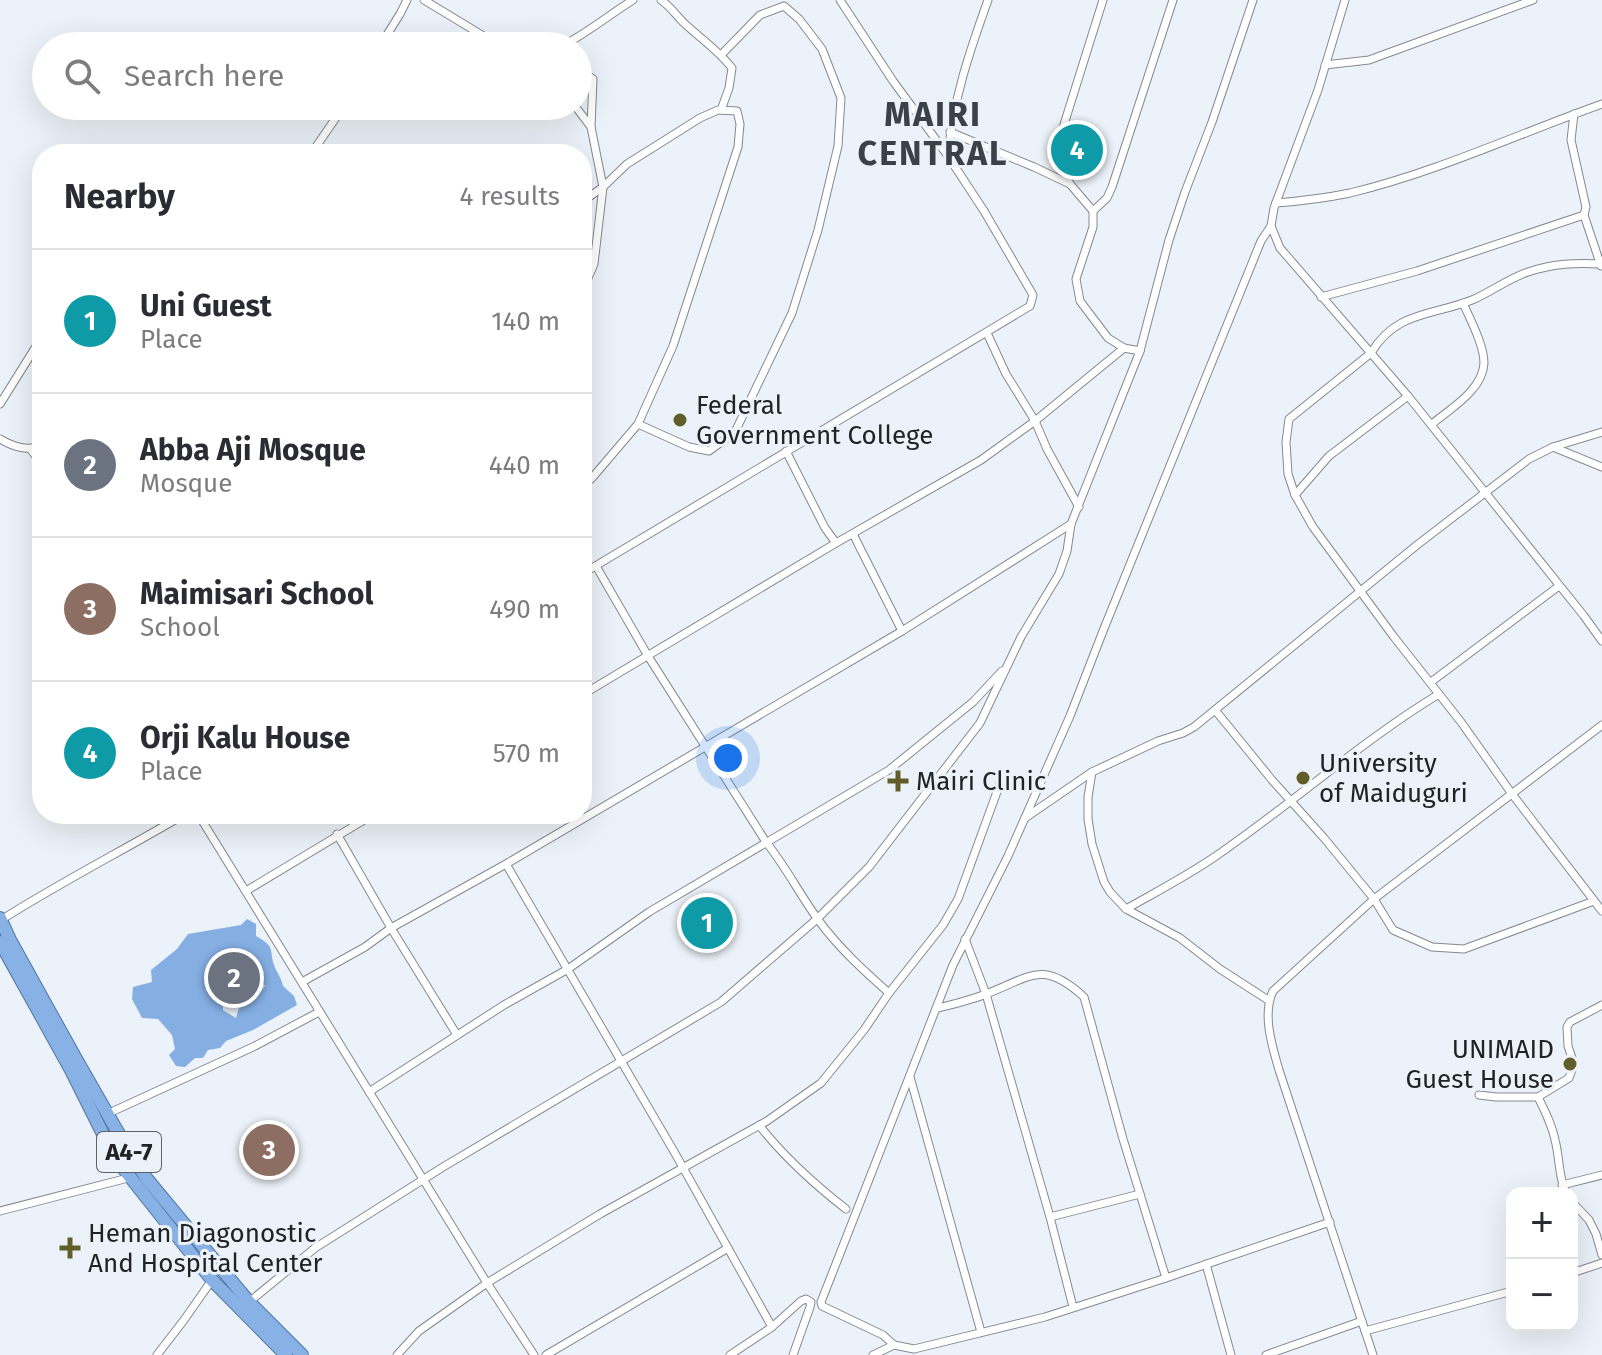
<!DOCTYPE html>
<html lang="en">
<head>
<meta charset="utf-8">
<style>
	:root { --surface:#fff; --page:#f2f2f3; --text:#2b2b33; --muted:#7c7c81; --line:#e1e1e2; --accent:#625e2a }
	body { margin:0; font-family:"Fira Sans",sans-serif; background:var(--page); color:var(--text) }
	.controls { position:absolute; right:24px; bottom:24px; display:grid; overflow:hidden; border-radius:16px; box-shadow:0 8px 32px #0002 }
	.controls button { width:72px; height:72px; display:grid; place-items:center; padding:0; border:0; border-bottom:2px solid var(--line); background:var(--surface); color:var(--text); font:40px sans-serif }
	.you { position:absolute; left:728px; top:758px; width:28px; height:28px; margin:-20px; border:6px solid #fff; border-radius:50%; background:#1a73e8; box-shadow:0 0 0 12px #1a73e833 }
	.badge { display:grid; place-items:center; width:52px; height:52px; border-radius:50%; background:var(--accent); color:#fff; font-size:26px; font-weight:700 }
	.pin { position:absolute; translate:-50% -50%; border:4px solid #fff; box-shadow:0 2px 8px #0006 }
	.list { margin:0; padding:0; list-style:none }
	h2 { display:flex; justify-content:space-between; align-items:center; height:104px; margin:0; padding:0 32px; font-size:34px }
	h2 small { font-size:26px; font-weight:400; color:var(--muted) }
	.list li { display:grid; grid-template-columns:52px 1fr auto; gap:24px; align-items:center; box-sizing:border-box; height:144px; padding:0 32px; border-top:2px solid var(--line) }
	.list b { display:block; font-size:30px; white-space:nowrap }
	.list p { margin:0; font-size:26px; white-space:nowrap; color:var(--muted) }
	.list em { font-size:26px; font-style:normal; color:var(--muted) }
	.icon { flex:none; width:44px; height:44px; fill:none; stroke:currentColor; stroke-width:2; stroke-linecap:round; stroke-linejoin:round }
	.map { position:relative; flex:none; width:1602px; height:1355px; overflow:hidden }
	.search { position:absolute; background:var(--surface); box-shadow:0 8px 32px #0002; left:32px; top:32px; width:560px; height:88px; display:flex; align-items:center; gap:20px; box-sizing:border-box; padding:0 28px; border-radius:44px; color:var(--muted); font-size:30px }
	.panel { position:absolute; background:var(--surface); box-shadow:0 8px 32px #0002; left:32px; top:144px; width:560px; height:680px; border-radius:32px }
	.map>svg:first-child { display:block }
	.forest { fill:#85afe3; fill-rule:evenodd }
	.lines { fill:none; stroke-linecap:round; stroke-linejoin:round }
	.minor-casing { stroke:#848990; stroke-width:9 }
	.trunk-casing { stroke:#51749e; stroke-width:14 }
	.minor { stroke:#fff; stroke-width:7 }
	.trunk { stroke:#88b2e6; stroke-width:12 }
	.poi-dot { fill:#625e2a; stroke:#ecf2f9; stroke-width:3 }
	.labels { text-anchor:middle; dominant-baseline:central; stroke-width:6; stroke-linejoin:round; paint-order:stroke }
	.shield { fill:#ecf2f9; stroke:#5e6165; stroke-width:2 }
	.shield-label { font-size:24px; font-weight:bold; fill:#212325 }
	.poi-label { font-size:26px; fill:#212325; stroke:#ecf2f9; text-anchor:start }
	.district-label { font-size:34px; font-weight:bold; letter-spacing:2px; fill:#3c4147; stroke:#ecf2f9 }
</style>
</head>
<body>
<div class="map">
<svg width="1602" height="1355" viewBox="0 0 1602 1355">
	<rect width="100%" height="100%" fill="#ecf2f9"/>
	<path class="forest" d="M247,919L256,924V936C276,947 269,949 274,965C277,973 281,977 283,986L294,996L297,1005L253,1030L226,1041L220,1048L208,1050L203,1058H195L185,1067L176,1066L169,1055L175,1049L172,1035L158,1019L142,1018L132,999L133,987L152,982L151,970L177,949L188,934L241,925ZM240,951L250,969L265,986L257,996L240,1004L236,1018L223,1010V994L214,981L209,967L229,953Z"/>
	<g class="lines">
		<defs>
			<g id="minor">
				<path d="M424,0L500,46"/>
				<path d="M661,0C670,6 676,15 684,23C700,38 718,50 732,68L729,88L721,110"/>
				<path d="M1103,0L1061,134L1059,161L1070,184L1093,211V227L1076,279L1080,301L1108,338L1124,348"/>
				<path d="M380,46L400,14L407,0"/>
				<path d="M562,46C587,33 609,15 633,0"/>
				<path d="M1325,65L1369,60L1533,0"/>
				<path d="M578,82L590,77L593,79L591,127"/>
				<path d="M575,106L591,127L603,187L594,264L582,292"/>
				<path d="M950,132L1034,167L1070,184"/>
				<path d="M311,154L344,106"/>
				<path d="M948,156C953,100 969,53 988,0"/>
				<path d="M582,202L603,187L627,164L700,118L718,110L737,111L740,124L738,147L673,346L638,424L592,478L582,487"/>
				<path d="M1276,203C1301,201 1326,198 1350,193C1437,172 1518,134 1602,104"/>
				<path d="M1093,211L1107,198L1112,187L1173,0"/>
				<path d="M1584,215L1601,266"/>
				<path d="M1271,226L1280,248L1408,396L1584,616L1602,641"/>
				<path d="M1602,264C1575,263 1555,263 1528,272C1509,278 1491,292 1472,300C1432,316 1396,311 1371,353L1289,419L1286,442L1288,474L1295,495L1313,527L1394,637L1461,722L1512,794L1602,911"/>
				<path d="M1321,297L1417,271L1584,215L1586,207L1571,140L1574,114"/>
				<path d="M987,333L1006,374L1035,421L1047,449L1079,507"/>
				<path d="M0,404L40,340"/>
				<path d="M638,424L689,447L709,451L735,432L792,313L818,230L838,146L841,98L822,49L799,19L784,6L760,15L721,55"/>
				<path d="M1432,424C1450,409 1483,390 1484,363C1484,345 1470,319 1463,303"/>
				<path d="M0,439C14,447 26,451 42,446"/>
				<path d="M1553,447L1602,467"/>
				<path d="M31,450L42,464"/>
				<path d="M786,451L825,528L836,543"/>
				<path d="M1295,495L1329,456L1408,396"/>
				<path d="M853,534L902,631"/>
				<path d="M596,566L648,656L766,842C786,867 800,895 819,921C840,949 863,970 889,993"/>
				<path d="M582,574L1030,306L1033,295L984,211L948,156L893,81L840,0"/>
				<path d="M1431,682L1559,586"/>
				<path d="M582,695L836,543L981,460L1035,421L1124,348L1140,351"/>
				<path d="M1215,710L1272,780L1324,838L1374,899L1393,930L1432,947L1464,949L1594,901"/>
				<path d="M1092,772L1088,797V819L1092,844L1104,882L1110,892L1126,909L1180,938L1220,969L1268,1000"/>
				<path d="M198,814L487,1283L534,1355"/>
				<path d="M1025,818L1092,772L1158,741L1183,733L1194,727L1417,545L1529,459L1553,447L1602,432"/>
				<path d="M337,834L391,928L457,1035"/>
				<path d="M506,864L676,1155L772,1327"/>
				<path d="M246,891L374,814"/>
				<path d="M1126,909C1156,892 1187,876 1216,856C1292,804 1360,742 1439,694"/>
				<path d="M1,920C61,882 124,850 185,814"/>
				<path d="M965,939L986,994L1050,1217L1073,1307"/>
				<path d="M302,982L365,947L391,928L506,864L902,631L1071,524"/>
				<path d="M938,1008C954,1004 971,1000 986,994C1031,977 1042,959 1084,997L1123,1139L1166,1278"/>
				<path d="M910,1077L981,1332"/>
				<path d="M369,1092L504,1005L568,969L649,912L889,770L973,702L1002,671"/>
				<path d="M1479,1095L1496,1097H1538C1545,1111 1552,1125 1555,1140C1560,1158 1558,1176 1566,1193"/>
				<path d="M1538,1097L1569,1078L1574,1064L1568,1046L1567,1027L1570,1022L1602,1005"/>
				<path d="M107,1114L255,1046L319,1012"/>
				<path d="M759,1125C784,1157 814,1184 846,1209"/>
				<path d="M1562,1185L1602,1175"/>
				<path d="M1572,1202L1589,1220L1596,1234L1602,1255"/>
				<path d="M0,1211L132,1177"/>
				<path d="M1050,1217L1140,1194"/>
				<path d="M1330,1222L1166,1278L1045,1317L914,1349L894,1345L883,1335L822,1306L821,1302L953,965L1008,856L1070,716L1103,631L1261,241L1271,226L1274,208L1318,90L1345,0"/>
				<path d="M1206,1264L1231,1355"/>
				<path d="M1572,1273L1602,1263"/>
				<path d="M249,1302L315,1248L443,1167L721,1002L817,919L869,867L980,723L1021,637L1059,574L1067,551L1071,524L1140,351L1169,240L1185,192L1212,122L1253,0"/>
				<path d="M1365,1331L1512,1291"/>
				<path d="M157,1355L184,1320L212,1280"/>
				<path d="M397,1355L419,1331L487,1283L600,1214L767,1121L821,1083L864,1030L889,993L943,925L958,899L1002,778"/>
				<path d="M546,1355L728,1248"/>
				<path d="M730,1355L772,1327L801,1301L806,1299L811,1302L810,1307L793,1355"/>
				<path d="M873,1355L894,1345"/>
				<path d="M1266,1355L1362,1321"/>
				<path d="M1373,1355L1279,1070C1272,1046 1262,1014 1273,991L1374,899L1602,725"/>
			</g>
			<g id="trunk">
				<path d="M0,918L10,940L76,1059L127,1148L147,1179L249,1302L302,1355"/>
				<path d="M0,942L71,1070L115,1158L212,1280L286,1355"/>
			</g>
		</defs>
		<use href="#minor" class="minor-casing"/>
		<use href="#trunk" class="trunk-casing"/>
		<use href="#minor" class="minor"/>
		<use href="#trunk" class="trunk"/>
	</g>
	<g class="poi-dot">
		<circle cx="680" cy="420" r="8"/>
		<circle cx="1303" cy="778" r="8"/>
		<path d="M894 769h8v8h8v8h-8v8h-8v-8h-8v-8h8z"/>
		<circle cx="1570" cy="1064" r="8"/>
		<path d="M66 1236h8v8h8v8h-8v8h-8v-8h-8v-8h8z"/>
	</g>
	<g class="labels">
		<rect class="shield" x="97" y="1132" width="64" height="40" rx="6"/>
		<g class="shield-label">
			<text x="129" y="1152">A4-7</text>
		</g>
		<g class="poi-label">
			<text x="696" y="405">Federal<tspan x="696" dy="30">Government College</tspan></text>
			<text x="1319" y="763">University<tspan x="1319" dy="30">of Maiduguri</tspan></text>
			<text x="916" y="781">Mairi Clinic</text>
			<text x="1554" y="1049" text-anchor="end">UNIMAID<tspan x="1554" dy="30">Guest House</tspan></text>
			<text x="88" y="1233">Heman Diagonostic<tspan x="88" dy="30">And Hospital Center</tspan></text>
		</g>
		<g class="district-label">
			<text x="933" y="114">MAIRI<tspan x="933" dy="39">CENTRAL</tspan></text>
		</g>
	</g>
</svg>
<div class="controls">
<button>+</button>
<button>−</button>
</div>
<div class="you"></div>
<div class="pin badge" style="left:707px;top:923px;background:#0f9aa8">1</div>
<div class="pin badge" style="left:234px;top:978px;background:#6b7280">2</div>
<div class="pin badge" style="left:269px;top:1150px;background:#8d6e63">3</div>
<div class="pin badge" style="left:1077px;top:150px;background:#0f9aa8">4</div>
<div class="search"><svg class="icon" aria-label="search" viewBox="0 0 24 24"><circle cx="10" cy="10" r="6"/><path d="M15 15l6 6"/></svg>Search here</div>
<section class="panel">
<h2>Nearby<small>4 results</small></h2>
<ul class="list">
<li><span class="badge" style="background:#0f9aa8">1</span><div><b>Uni Guest</b><p>Place</p></div><em>140 m</em></li>
<li><span class="badge" style="background:#6b7280">2</span><div><b>Abba Aji Mosque</b><p>Mosque</p></div><em>440 m</em></li>
<li><span class="badge" style="background:#8d6e63">3</span><div><b>Maimisari School</b><p>School</p></div><em>490 m</em></li>
<li><span class="badge" style="background:#0f9aa8">4</span><div><b>Orji Kalu House</b><p>Place</p></div><em>570 m</em></li>
</ul>
</section>
</div>
</body>
</html>
